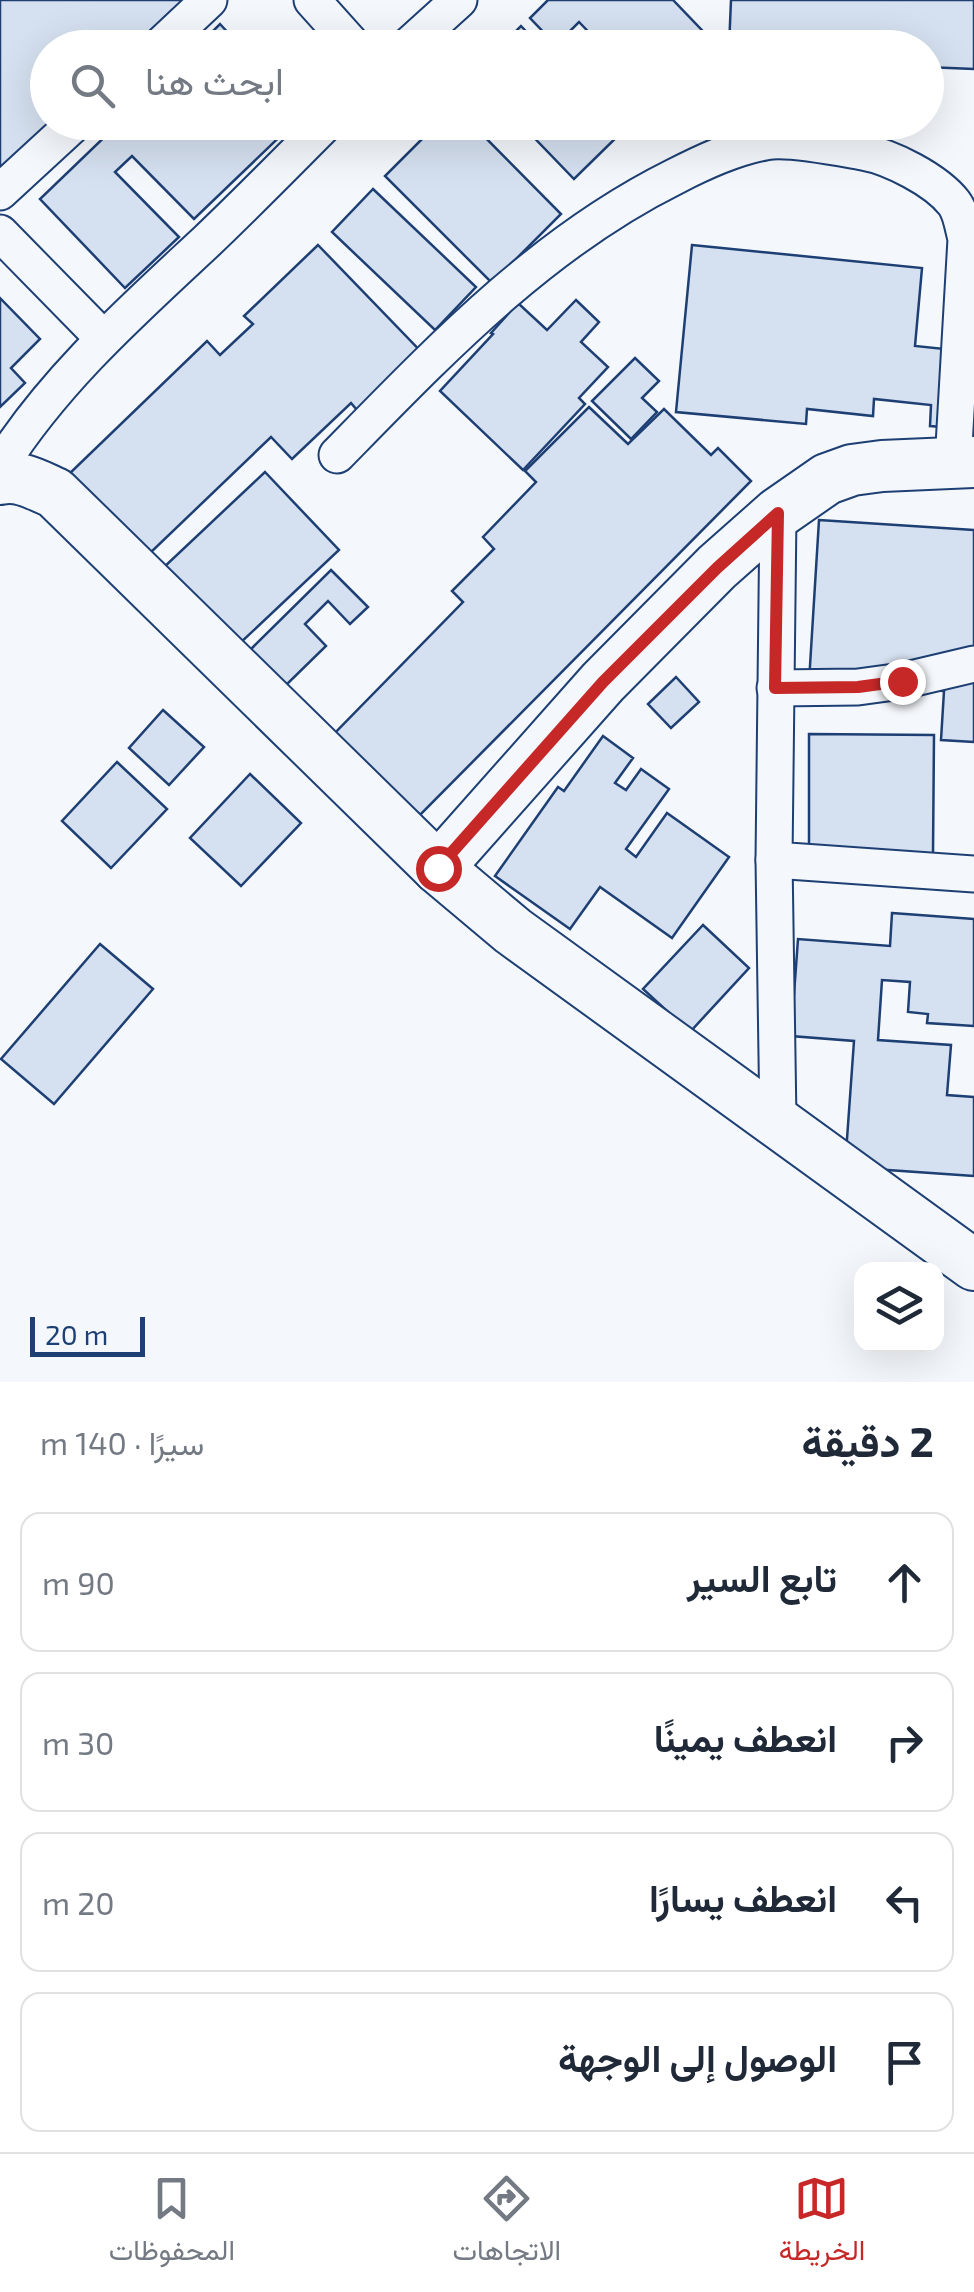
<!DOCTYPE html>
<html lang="ar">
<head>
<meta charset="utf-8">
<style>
	:root { --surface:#fff; --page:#f6f6f7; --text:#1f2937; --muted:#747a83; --line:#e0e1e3; --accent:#c62828 }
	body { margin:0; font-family:"Exo 2",Vazirmatn,sans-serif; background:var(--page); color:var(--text); direction:rtl }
	.controls { position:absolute; right:30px; bottom:30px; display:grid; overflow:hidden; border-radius:20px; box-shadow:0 10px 40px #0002 }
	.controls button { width:90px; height:90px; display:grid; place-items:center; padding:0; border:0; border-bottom:2px solid var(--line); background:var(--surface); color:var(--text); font:50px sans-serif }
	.scale { position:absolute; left:30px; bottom:25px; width:115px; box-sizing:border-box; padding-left:10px; border:5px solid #1d3f73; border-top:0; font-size:28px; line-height:35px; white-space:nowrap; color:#1d3f73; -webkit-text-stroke:8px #f4f7fb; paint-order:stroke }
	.stop { position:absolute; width:30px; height:30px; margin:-22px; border:8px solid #c62828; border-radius:50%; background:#fff }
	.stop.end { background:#c62828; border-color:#fff; box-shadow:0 2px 10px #0008 }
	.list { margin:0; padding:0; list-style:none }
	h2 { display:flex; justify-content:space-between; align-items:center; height:130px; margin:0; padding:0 40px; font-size:42px }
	h2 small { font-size:32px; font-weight:400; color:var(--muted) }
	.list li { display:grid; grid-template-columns:65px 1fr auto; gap:30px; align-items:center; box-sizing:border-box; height:140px; margin:0 20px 20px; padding:0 20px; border:2px solid var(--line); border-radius:20px }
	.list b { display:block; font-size:38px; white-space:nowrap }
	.list em { font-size:32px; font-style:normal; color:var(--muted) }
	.icon { flex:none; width:55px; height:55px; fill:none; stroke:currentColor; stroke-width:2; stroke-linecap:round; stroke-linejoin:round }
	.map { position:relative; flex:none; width:974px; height:1382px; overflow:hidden; direction:ltr }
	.search { position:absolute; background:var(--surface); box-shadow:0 10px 40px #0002; left:30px; right:30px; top:30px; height:110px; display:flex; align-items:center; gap:25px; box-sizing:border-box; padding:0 35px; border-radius:55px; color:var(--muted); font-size:38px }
	.sheet { height:770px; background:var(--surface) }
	nav { display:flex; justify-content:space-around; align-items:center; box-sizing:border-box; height:140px; border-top:2px solid var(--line); background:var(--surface); font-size:28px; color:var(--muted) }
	nav a { display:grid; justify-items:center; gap:5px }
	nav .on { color:var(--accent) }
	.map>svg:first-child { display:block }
	.building { fill:#d5e0f0; stroke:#1d3f73; stroke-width:2.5 }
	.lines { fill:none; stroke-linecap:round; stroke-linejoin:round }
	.street-casing { stroke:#1d3f73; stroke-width:39 }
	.secondary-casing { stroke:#1d3f73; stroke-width:54 }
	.street { stroke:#f4f7fb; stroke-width:35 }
	.secondary { stroke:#f4f7fb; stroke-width:50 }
	.route { stroke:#c62828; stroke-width:12 }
</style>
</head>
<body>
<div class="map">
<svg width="974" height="1382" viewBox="0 0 974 1382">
	<rect width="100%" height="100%" fill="#f4f7fb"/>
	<g class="building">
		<path d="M0,0H197L150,48H48V122H71L0,169Z"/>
		<path d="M548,0H673L719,48H604L579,22L556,45L530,18Z"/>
		<path d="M731,0H974V69L926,67V48H729Z"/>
		<path d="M220,24L242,48H196Z"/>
		<path d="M521,26L542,48H499Z"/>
		<path d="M114,122H295L194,219L132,156L115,172L179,237L125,288L40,199L116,126Z"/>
		<path d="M439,122H470L561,214L492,283L385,176Z"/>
		<path d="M519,122H615L623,131L574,179Z"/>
		<path d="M373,189L476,287L435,330L332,232Z"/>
		<path d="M318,245L431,362L357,410L351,403L292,459L271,437L147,556L69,474L207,341L220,355L253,324L244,316Z"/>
		<path d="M692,245L922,268L915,346L944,349L974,294V416L965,415L954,428L930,426L931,405L874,399L873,416L807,409L806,424L676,412Z"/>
		<path d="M0,298L40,339L11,368L25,383L0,407Z"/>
		<path d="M576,300L599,322L581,342L608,367L579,398L585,404L523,470L440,391L493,334L491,333L518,303L547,330Z"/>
		<path d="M635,358L659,381L642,398L657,412L631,439L592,401Z"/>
		<path d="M589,407L628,444L664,409L711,455L718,448L751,481L414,821L330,738L463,602L452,591L494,549L483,537L536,482L525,471Z"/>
		<path d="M265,472L339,550L237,646L163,568Z"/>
		<path d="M819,520L974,530V742L941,740L944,691L809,682Z"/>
		<path d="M331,570L368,607L350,624L328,601L305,624L326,646L281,690L246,654Z"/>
		<path d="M676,677L699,702L671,728L648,704Z"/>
		<path d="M163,710L204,747L169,785L129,748Z"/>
		<path d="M809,734L934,735L933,854L809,853Z"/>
		<path d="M603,736L633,758L615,783L626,790L641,769L669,789L626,849L636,857L667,813L729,857L672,938L600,887L570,929L495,876L558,787L564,791Z"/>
		<path d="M117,762L167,809L111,868L62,821Z"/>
		<path d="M250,774L301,823L241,886L190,838Z"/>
		<path d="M892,913L974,919V1026L927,1023L928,1014L908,1012L910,982L882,980L878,1040L951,1045L947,1095L974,1097V1176L845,1167L854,1041L791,1036L798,939L890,946Z"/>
		<path d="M703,925L749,968L690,1032L643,989Z"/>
		<path d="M100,944L153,989L54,1104L1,1059Z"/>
	</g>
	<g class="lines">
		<defs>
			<g id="street">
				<path d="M312,0L355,48"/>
				<path d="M158,48L209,0"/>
				<path d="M406,48L459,0"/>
				<path d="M0,192L76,122"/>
				<path d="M0,233L103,338"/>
				<path d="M337,455C439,351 541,243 674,177C703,162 733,148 765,142C786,137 840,148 863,152C891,157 936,180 954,203C961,212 963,228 966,239L953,463"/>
				<path d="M0,466C55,379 132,311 207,241C248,202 287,162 327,122"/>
				<path d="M778,513L774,860L974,874"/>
				<path d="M775,688L858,687L902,681L974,664"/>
				<path d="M774,860L778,1121"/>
			</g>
			<g id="secondary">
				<path d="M0,479C20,475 37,485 55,493L438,868L513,931L974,1265"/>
				<path d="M438,868L603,682L717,567L778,513L827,479L852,470L882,466L974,462"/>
			</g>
		</defs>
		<use href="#street" class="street-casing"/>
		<use href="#secondary" class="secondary-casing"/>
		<use href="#street" class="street"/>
		<use href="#secondary" class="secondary"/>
	</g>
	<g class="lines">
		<path class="route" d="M438,868L603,682L717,568L778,513L775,688L858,687L902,681"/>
	</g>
</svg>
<div class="controls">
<button><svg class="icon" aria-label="layers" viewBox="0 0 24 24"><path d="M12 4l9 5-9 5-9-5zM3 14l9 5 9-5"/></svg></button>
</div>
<div class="scale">20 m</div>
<div class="stop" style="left:438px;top:868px"></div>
<div class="stop end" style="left:902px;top:681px"></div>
<div class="search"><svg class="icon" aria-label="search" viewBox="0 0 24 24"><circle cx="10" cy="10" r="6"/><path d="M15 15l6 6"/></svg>ابحث هنا</div>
</div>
<section class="sheet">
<h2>2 دقيقة<small>سيرًا · 140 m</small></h2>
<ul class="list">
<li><svg class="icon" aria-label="ahead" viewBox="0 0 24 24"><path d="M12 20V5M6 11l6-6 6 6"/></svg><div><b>تابع السير</b></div><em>90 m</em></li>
<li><svg class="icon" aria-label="right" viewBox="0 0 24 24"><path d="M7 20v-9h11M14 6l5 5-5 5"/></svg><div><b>انعطف يمينًا</b></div><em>30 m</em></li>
<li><svg class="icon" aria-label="left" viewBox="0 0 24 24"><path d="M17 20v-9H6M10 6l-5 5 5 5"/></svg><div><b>انعطف يسارًا</b></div><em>20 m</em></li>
<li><svg class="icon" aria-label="arrive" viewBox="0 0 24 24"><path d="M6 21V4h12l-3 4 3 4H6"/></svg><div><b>الوصول إلى الوجهة</b></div></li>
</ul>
</section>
<nav>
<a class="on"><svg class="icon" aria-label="map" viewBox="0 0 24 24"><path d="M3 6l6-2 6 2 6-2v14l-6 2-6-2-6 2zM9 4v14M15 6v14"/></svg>الخريطة</a>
<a><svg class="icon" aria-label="directions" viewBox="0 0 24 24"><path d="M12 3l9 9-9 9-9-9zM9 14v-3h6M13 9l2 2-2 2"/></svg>الاتجاهات</a>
<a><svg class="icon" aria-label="saved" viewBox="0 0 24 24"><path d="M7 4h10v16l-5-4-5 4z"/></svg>المحفوظات</a>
</nav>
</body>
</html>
